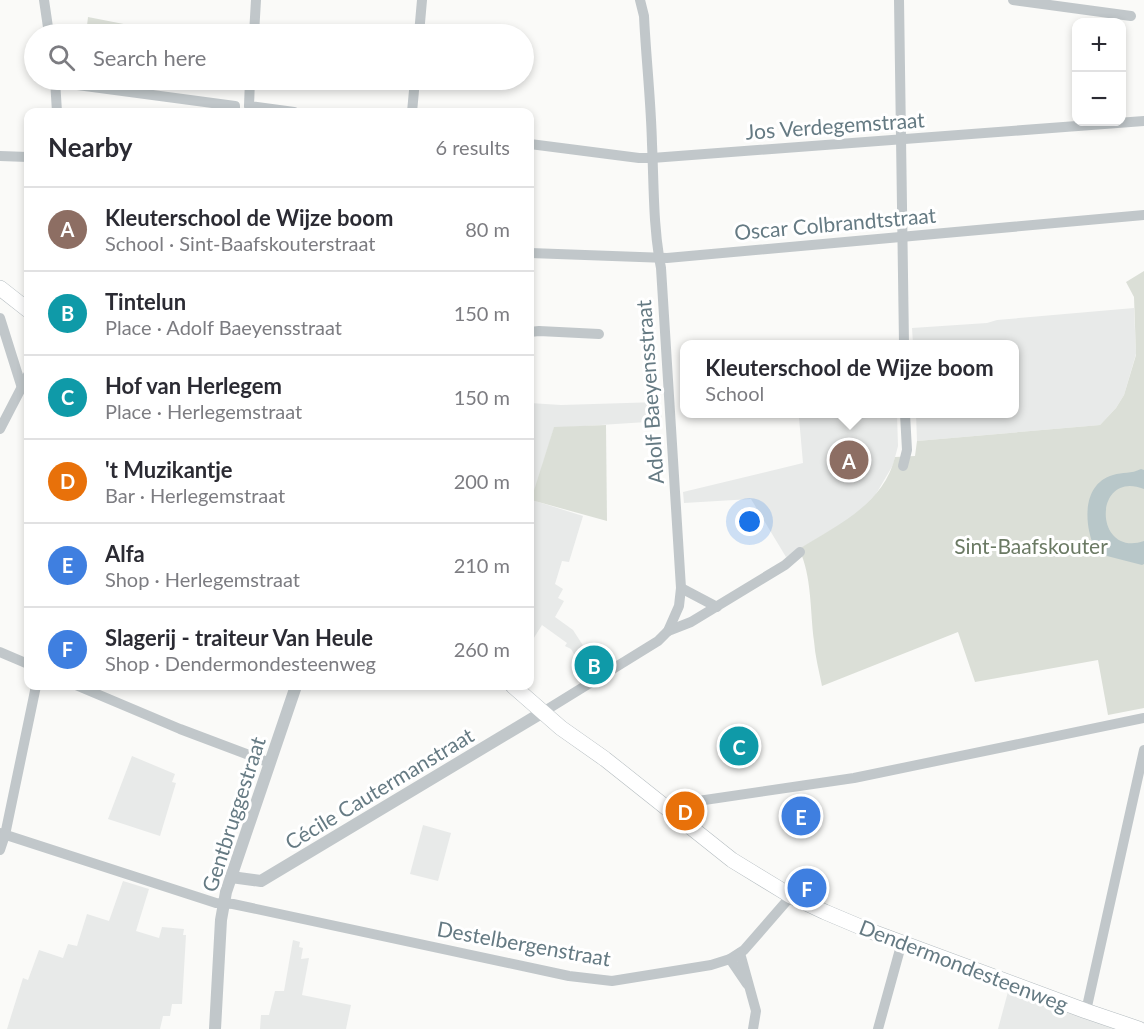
<!DOCTYPE html>
<html lang="en">
<head>
<meta charset="utf-8">
<style>
	:root { --surface:#fff; --page:#f2f2f3; --text:#2b2b33; --muted:#7c7c81; --line:#e1e1e2; --accent:#e53d2d }
	body { margin:0; font-family:Lato,sans-serif; background:var(--page); color:var(--text) }
	.controls { position:absolute; right:18px; top:18px; display:grid; overflow:hidden; border-radius:12px; box-shadow:0 3px 9px #0003 }
	.controls button { width:54px; height:54px; display:grid; place-items:center; padding:0; border:0; border-bottom:2px solid var(--line); background:var(--surface); color:var(--text); font:30px sans-serif }
	.you { position:absolute; left:750px; top:522px; width:21px; height:21px; margin:-15px; border:4px solid #fff; border-radius:50%; background:#1a73e8; box-shadow:0 0 0 9px #1a73e833 }
	.badge { display:grid; place-items:center; width:39px; height:39px; border-radius:50%; background:var(--accent); color:#fff; font-size:20px; font-weight:700 }
	.pin { position:absolute; translate:-50% -50%; border:3px solid #fff; box-shadow:0 2px 6px #0006 }
	.popup { position:absolute; left:680px; top:340px; width:339px; height:78px; box-sizing:border-box; display:grid; place-content:center; border-radius:12px; background:var(--surface); filter:drop-shadow(0 2px 4px #0005); font-size:20px; white-space:nowrap; color:var(--muted) }
	.popup b { font-size:22px; color:var(--text) }
	.popup::after { content:''; position:absolute; left:50%; top:100%; margin-left:-12px; border:12px solid transparent; border-top-color:var(--surface) }
	.list { margin:0; padding:0; list-style:none }
	h2 { display:flex; justify-content:space-between; align-items:center; height:78px; margin:0; padding:0 24px; font-size:26px }
	h2 small { font-size:20px; font-weight:400; color:var(--muted) }
	.list li { display:grid; grid-template-columns:39px 1fr auto; gap:18px; align-items:center; box-sizing:border-box; height:84px; padding:0 24px; border-top:2px solid var(--line) }
	.list b { display:block; font-size:22px; white-space:nowrap }
	.list p { margin:0; font-size:20px; white-space:nowrap; color:var(--muted) }
	.list em { font-size:20px; font-style:normal; color:var(--muted) }
	.icon { flex:none; width:33px; height:33px; fill:none; stroke:currentColor; stroke-width:2; stroke-linecap:round; stroke-linejoin:round }
	.map { position:relative; flex:none; width:1144px; height:1029px; overflow:hidden }
	.search { position:absolute; background:var(--surface); box-shadow:0 3px 9px #0003; left:24px; top:24px; width:510px; height:66px; display:flex; align-items:center; gap:15px; box-sizing:border-box; padding:0 21px; border-radius:33px; color:var(--muted); font-size:22px }
	.panel { position:absolute; background:var(--surface); box-shadow:0 3px 9px #0003; left:24px; top:108px; width:510px; height:582px; border-radius:12px }
	.map>svg:first-child { display:block }
	.built { fill:#e8eae9 }
	.green { fill:#dbdfd7 }
	.water { fill:#b8c7c9 }
	.lines { fill:none; stroke-linecap:round; stroke-linejoin:round }
	.secondary-casing { stroke:#b3bbbf; stroke-width:16 }
	.minor { stroke:#c1c7ca; stroke-width:10 }
	.tertiary { stroke:#c1c7ca; stroke-width:12 }
	.secondary { stroke:#fff; stroke-width:15 }
	.labels { text-anchor:middle; dominant-baseline:central; stroke-width:6; stroke-linejoin:round; paint-order:stroke }
	.street-label { font-size:21px; fill:#657a83; stroke:#fff }
	.park-label { font-size:21px; fill:#6b7a64; stroke:#fff }
</style>
</head>
<body>
<div class="map">
<svg width="1144" height="1029" viewBox="0 0 1144 1029">
	<rect width="100%" height="100%" fill="#fafaf8"/>
	<g class="built">
		<path d="M1134,308L1136,354L1124,395L1116,408L1100,425L917,441L916,414H1014V344H913L912,328L987,323L997,320Z"/>
		<path d="M659,402L662,421L554,428L532,500L583,516L569,562L562,561L555,584L563,589L558,598L564,601L555,617L573,630L584,647L598,674L589,679L571,649L565,646L567,643L542,625L530,644V403L561,405Z"/>
		<path d="M823,414H897L898,446L893,465L876,494L855,516L786,557L751,499L684,503L683,492L803,463L799,418Z"/>
		<path d="M132,756L175,774L172,782L176,783L160,836L108,819Z"/>
		<path d="M423,825L451,833L438,881L410,874Z"/>
		<path d="M123,881L149,889L136,931L159,938L162,927L184,929L183,935H186L182,1004H172L170,1016H163L160,1029H7L23,978L28,980L39,950L63,958L68,944L77,946L87,914L109,921Z"/>
		<path d="M293,940L300,942L299,947L303,948L301,959L309,958L302,995L351,1005L346,1029H260L261,1015H269L275,991H284Z"/>
		<path d="M1009,988L1121,1029H998Z"/>
	</g>
	<g class="green">
		<path d="M88,17L144,28L145,25L153,26L151,34H86Z"/>
		<path d="M1144,271V708L1108,715L1098,660L975,682L958,632L822,686C819,671 815,656 814,641C810,611 812,576 799,549C836,526 884,504 895,457L915,456L917,441L1100,425L1116,408L1124,395L1136,355L1134,297L1126,282Z"/>
		<path d="M606,425L607,521L531,500L554,427Z"/>
	</g>
	<path class="water" d="M1141,469L1144,470V489C1093,469 1093,558 1144,541V564L1142,565L1107,556L1094,547C1084,523 1082,484 1113,475C1123,472 1131,474 1141,469Z"/>
	<g class="lines">
		<defs>
			<g id="secondary">
				<path d="M0,288L28,310"/>
				<path d="M513,686L561,728L605,759L732,860L791,896L825,912L870,931L1086,1011L1139,1029"/>
			</g>
		</defs>
		<use href="#secondary" class="secondary-casing"/>
		<g class="minor">
			<path d="M44,0L49,34"/>
			<path d="M899,0L904,344"/>
			<path d="M1013,0L1131,16"/>
			<path d="M254,34L256,0"/>
			<path d="M419,34L422,0"/>
			<path d="M55,80L57,112"/>
			<path d="M250,80L249,106L294,112"/>
			<path d="M55,82L235,106V112"/>
			<path d="M412,112L415,80"/>
			<path d="M530,144L639,158H652L1144,121"/>
			<path d="M0,156L28,157"/>
			<path d="M530,253L667,258L1144,215"/>
			<path d="M0,318L22,388"/>
			<path d="M530,332L539,331L599,334"/>
			<path d="M0,429L28,375"/>
			<path d="M903,466L907,450L905,414"/>
			<path d="M681,588L717,607"/>
			<path d="M668,631L691,622L785,565L800,552"/>
			<path d="M0,652L28,664"/>
			<path d="M78,686L180,729L270,763"/>
			<path d="M543,712L658,641L668,631L679,606L681,588L661,268C653,227 654,186 652,144C651,101 646,58 644,16L640,0"/>
			<path d="M664,806L854,778L1144,718"/>
			<path d="M0,833L216,903L233,904L569,976L612,981L711,965L730,959L744,950L791,896"/>
			<path d="M0,850L5,835L36,686"/>
			<path d="M740,953L756,1011L753,1029"/>
			<path d="M730,959L747,984"/>
			<path d="M1086,1011L1144,750"/>
			<path d="M878,1029L902,942"/>
		</g>
		<g class="tertiary">
			<path d="M231,877L261,881L543,712"/>
			<path d="M215,1029L221,920L226,892L296,686"/>
		</g>
		<use href="#secondary" class="secondary"/>
	</g>
	<g class="labels">
		<g class="street-label">
			<text transform="translate(835 125) rotate(-4)">Jos Verdegemstraat</text>
			<text transform="translate(835 223) rotate(-5)">Oscar Colbrandtstraat</text>
			<text transform="translate(649 392) rotate(-94)">Adolf Baeyensstraat</text>
			<text transform="translate(379 788) rotate(-31)">Cécile Cautermanstraat</text>
			<text transform="translate(233 814) rotate(-72)">Gentbruggestraat</text>
			<text transform="translate(524 943) rotate(10)">Destelbergenstraat</text>
			<text transform="translate(964 965) rotate(21)">Dendermondesteenweg</text>
		</g>
		<g class="park-label">
			<text x="1031" y="545">Sint-Baafskouter</text>
		</g>
	</g>
</svg>
<div class="controls">
<button>+</button>
<button>−</button>
</div>
<div class="you"></div>
<div class="pin badge" style="left:849px;top:460px;background:#8d6e63">A</div>
<div class="popup"><b>Kleuterschool de Wijze boom</b>School</div>
<div class="pin badge" style="left:594px;top:665px;background:#0f9aa8">B</div>
<div class="pin badge" style="left:739px;top:746px;background:#0f9aa8">C</div>
<div class="pin badge" style="left:685px;top:811px;background:#e8710a">D</div>
<div class="pin badge" style="left:801px;top:816px;background:#3f7fe0">E</div>
<div class="pin badge" style="left:807px;top:888px;background:#3f7fe0">F</div>
<div class="search"><svg class="icon" aria-label="search" viewBox="0 0 24 24"><circle cx="10" cy="10" r="6"/><path d="M15 15l6 6"/></svg>Search here</div>
<section class="panel">
<h2>Nearby<small>6 results</small></h2>
<ul class="list">
<li><span class="badge" style="background:#8d6e63">A</span><div><b>Kleuterschool de Wijze boom</b><p>School · Sint-Baafskouterstraat</p></div><em>80 m</em></li>
<li><span class="badge" style="background:#0f9aa8">B</span><div><b>Tintelun</b><p>Place · Adolf Baeyensstraat</p></div><em>150 m</em></li>
<li><span class="badge" style="background:#0f9aa8">C</span><div><b>Hof van Herlegem</b><p>Place · Herlegemstraat</p></div><em>150 m</em></li>
<li><span class="badge" style="background:#e8710a">D</span><div><b>'t Muzikantje</b><p>Bar · Herlegemstraat</p></div><em>200 m</em></li>
<li><span class="badge" style="background:#3f7fe0">E</span><div><b>Alfa</b><p>Shop · Herlegemstraat</p></div><em>210 m</em></li>
<li><span class="badge" style="background:#3f7fe0">F</span><div><b>Slagerij - traiteur Van Heule</b><p>Shop · Dendermondesteenweg</p></div><em>260 m</em></li>
</ul>
</section>
</div>
</body>
</html>
